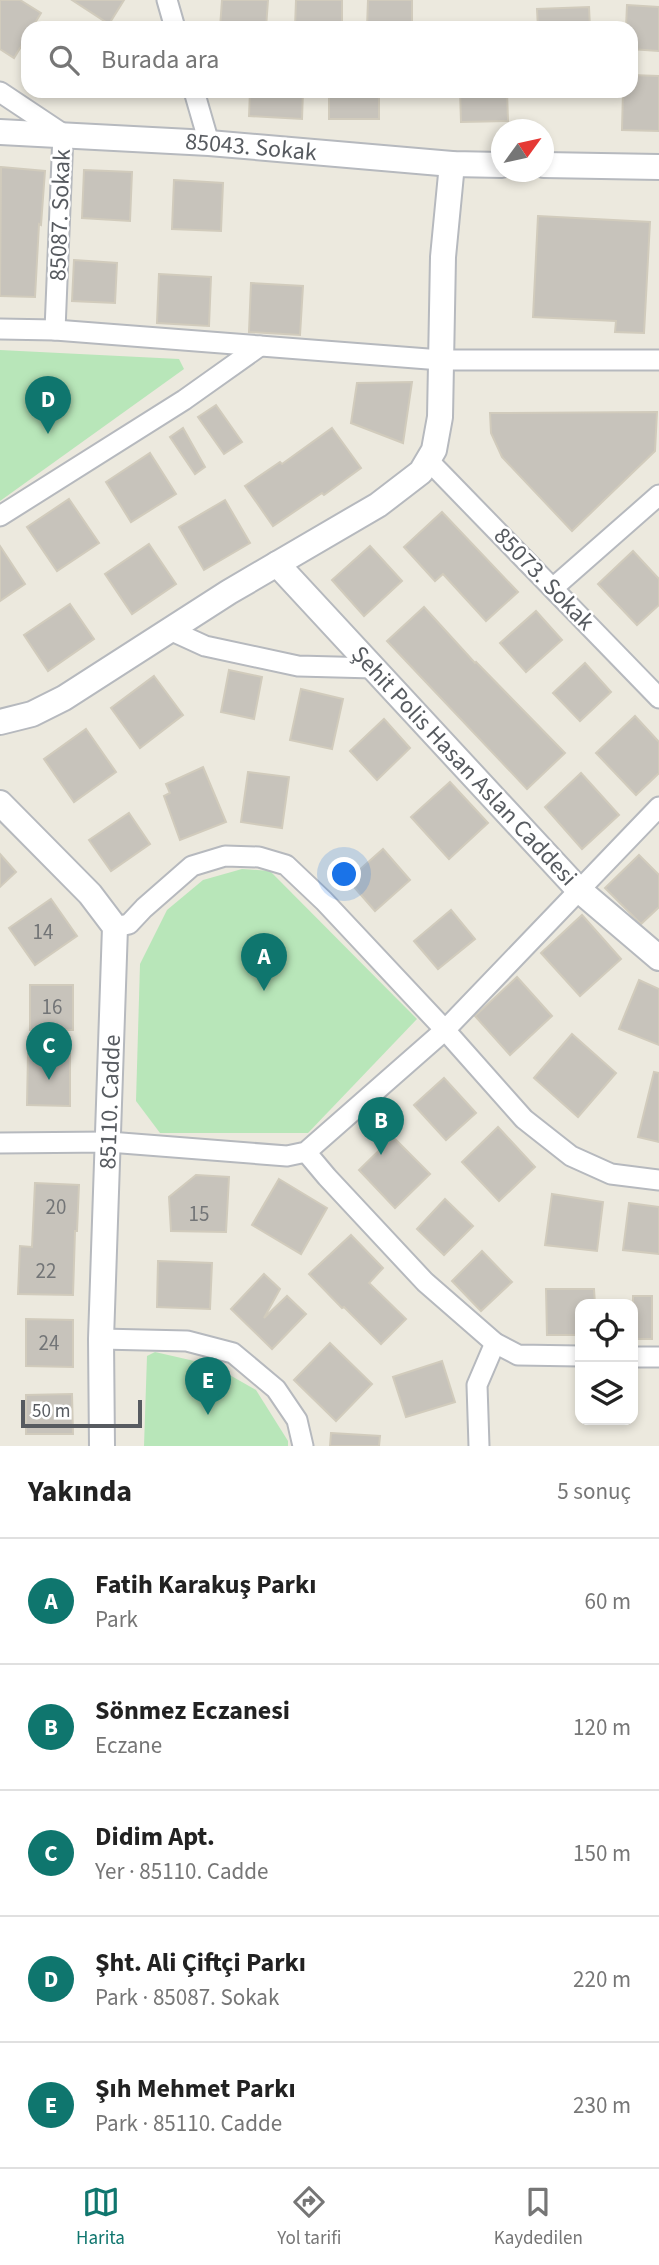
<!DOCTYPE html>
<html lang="tr">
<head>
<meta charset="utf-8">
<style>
	:root { --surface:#fff; --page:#f2f2f2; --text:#222; --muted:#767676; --line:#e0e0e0; --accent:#0f766e }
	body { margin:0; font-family:"Source Sans 3",sans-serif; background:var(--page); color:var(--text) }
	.controls { position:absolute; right:21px; bottom:21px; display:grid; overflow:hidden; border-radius:14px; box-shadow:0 4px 10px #0003 }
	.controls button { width:63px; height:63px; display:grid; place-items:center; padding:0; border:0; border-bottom:2px solid var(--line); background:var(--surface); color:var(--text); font:35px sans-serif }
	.compass { position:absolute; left:491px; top:119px; width:63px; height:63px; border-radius:50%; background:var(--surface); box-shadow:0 4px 10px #0003; rotate:57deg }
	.scale { position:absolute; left:21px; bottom:18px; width:121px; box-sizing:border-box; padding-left:7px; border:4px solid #575b60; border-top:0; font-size:19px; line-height:24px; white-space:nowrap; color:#575b60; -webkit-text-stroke:5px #fff; paint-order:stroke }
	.you { position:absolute; left:345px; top:875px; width:24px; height:24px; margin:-18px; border:5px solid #fff; border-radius:50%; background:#1a73e8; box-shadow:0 0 0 10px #1a73e833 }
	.badge { display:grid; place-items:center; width:46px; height:46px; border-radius:50%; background:var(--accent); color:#fff; font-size:23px; font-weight:700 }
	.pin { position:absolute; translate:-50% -58px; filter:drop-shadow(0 2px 4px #0008) }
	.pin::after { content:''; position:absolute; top:37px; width:24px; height:21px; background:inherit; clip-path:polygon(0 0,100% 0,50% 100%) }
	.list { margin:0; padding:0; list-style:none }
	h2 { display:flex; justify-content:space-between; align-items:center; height:91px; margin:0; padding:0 28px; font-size:30px }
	h2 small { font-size:23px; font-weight:400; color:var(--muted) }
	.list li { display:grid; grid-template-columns:46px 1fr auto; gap:21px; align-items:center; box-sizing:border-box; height:126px; padding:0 28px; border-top:2px solid var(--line) }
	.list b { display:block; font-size:26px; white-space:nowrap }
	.list p { margin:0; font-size:23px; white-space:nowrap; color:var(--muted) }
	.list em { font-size:23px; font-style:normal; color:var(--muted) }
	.icon { flex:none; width:38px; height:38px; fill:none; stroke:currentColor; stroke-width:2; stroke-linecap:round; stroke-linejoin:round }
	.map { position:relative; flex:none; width:659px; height:1446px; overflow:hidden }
	.search { position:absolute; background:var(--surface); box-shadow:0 4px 10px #0003; left:21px; right:21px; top:21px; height:77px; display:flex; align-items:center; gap:18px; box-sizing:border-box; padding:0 24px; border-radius:21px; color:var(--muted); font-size:26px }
	.sheet { height:721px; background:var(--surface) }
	nav { display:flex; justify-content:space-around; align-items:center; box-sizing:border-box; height:98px; border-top:2px solid var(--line); background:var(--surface); font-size:19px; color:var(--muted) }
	nav a { display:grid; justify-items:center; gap:4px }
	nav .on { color:var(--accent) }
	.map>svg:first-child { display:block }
	.green { fill:#b8e6b9 }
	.building { fill:#c7c3bb; stroke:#d1cbbc; stroke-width:2 }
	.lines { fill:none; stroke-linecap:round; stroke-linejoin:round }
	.minor-casing { stroke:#b6b9be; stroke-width:23 }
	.tertiary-casing { stroke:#b6b9be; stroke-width:28 }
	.minor { stroke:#fff; stroke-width:19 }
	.tertiary { stroke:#fff; stroke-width:24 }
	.labels { text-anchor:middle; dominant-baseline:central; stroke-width:5; stroke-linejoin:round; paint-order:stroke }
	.number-label { font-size:21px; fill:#737577 }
	.street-label { font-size:24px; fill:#575b60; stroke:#fff }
</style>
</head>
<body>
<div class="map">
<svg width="659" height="1446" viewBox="0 0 659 1446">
	<rect width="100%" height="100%" fill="#ece9de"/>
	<g class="green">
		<path d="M0,350L179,359L184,369L0,501Z"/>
		<path d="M242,869L270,871L417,1019L308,1133H160L136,1101L140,964L167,910L203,880Z"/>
		<path d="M155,1352L212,1365L256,1390L288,1441V1446H144L147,1356Z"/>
	</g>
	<g class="building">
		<path d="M0,0H20L41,13L32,28H28V35L14,58L0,49Z"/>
		<path d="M72,0H124L109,24Z"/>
		<path d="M222,0H268L266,28H220Z"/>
		<path d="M296,0H342V28H295Z"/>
		<path d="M368,0H412V28H367Z"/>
		<path d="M627,5L659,7V51L631,49V28H626Z"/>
		<path d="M589,7L590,28H538L537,9Z"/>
		<path d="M631,75L659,76V131L622,130L623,91H631Z"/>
		<path d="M250,91H303L302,119L249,116Z"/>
		<rect x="329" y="91" width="50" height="28"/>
		<path d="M460,91H507L508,121L461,122Z"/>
		<path d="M1,167L45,171L41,225L39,224L35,297L0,296Z"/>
		<path d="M84,170L132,172L130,221L82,218Z"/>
		<path d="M174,180L223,183L221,231L172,229Z"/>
		<path d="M538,216L650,222L644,333L615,332L616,321L533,317Z"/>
		<path d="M74,260L117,263L115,303L72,301Z"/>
		<path d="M159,274L211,277L209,326L157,323Z"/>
		<path d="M251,283L303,286L300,335L249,332Z"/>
		<path d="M412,382L403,443L351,423L357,383Z"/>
		<path d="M216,405L242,442L224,454L198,417Z"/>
		<path d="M657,412L655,451L572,531L502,457L491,433L490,413Z"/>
		<path d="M183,428L205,467L195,474L170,437Z"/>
		<path d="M332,428L361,468L324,495L322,493L273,526L245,486L280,462L282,464Z"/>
		<path d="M150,453L176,494L131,522L106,482Z"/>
		<path d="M69,499L99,543L57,571L27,527Z"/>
		<path d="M225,500L250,543L204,570L179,527Z"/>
		<path d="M442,512L518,592L486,621L443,574L435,581L404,547Z"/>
		<path d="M149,544L176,584L132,614L105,574Z"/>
		<path d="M0,546L25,584L0,601Z"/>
		<path d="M370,546L402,581L364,616L332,580Z"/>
		<path d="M633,551L659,579V605L637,625L598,584Z"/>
		<path d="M70,604L94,639L48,671L24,635Z"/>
		<path d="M424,607L475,663L476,662L565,753L527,789L387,641Z"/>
		<path d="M536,611L562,640L526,672L500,643Z"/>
		<path d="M585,663L611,692L580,721L553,693Z"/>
		<path d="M229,670L262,677L254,719L221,712Z"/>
		<path d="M154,676L183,715L140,748L111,708Z"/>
		<path d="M301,689L343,699L332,749L290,740Z"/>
		<path d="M635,716L659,742V773L636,795L596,753Z"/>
		<path d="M384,719L410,748L377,780L350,751Z"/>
		<path d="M86,729L116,772L74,802L44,759Z"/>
		<path d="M203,767L226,822L180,840L164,796L170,793L166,784Z"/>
		<path d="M248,772L289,777L282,828L241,822Z"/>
		<path d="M581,773L619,815L582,849L545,807Z"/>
		<path d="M450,782L488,823L449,859L411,817Z"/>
		<path d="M129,813L150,844L111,871L89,840Z"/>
		<path d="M383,849L410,880L375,911L348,880Z"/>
		<path d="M0,854L16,872L0,887Z"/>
		<path d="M639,855L659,875V907L641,924L605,888Z"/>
		<path d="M51,899L77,936L35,965L9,928Z"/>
		<path d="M451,910L475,939L438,969L414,941Z"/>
		<path d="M582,915L621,959L580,996L541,953Z"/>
		<path d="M517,977L552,1016L510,1055L475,1016Z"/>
		<path d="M639,980L659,989V1045L619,1029Z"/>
		<rect x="30" y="985" width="43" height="45"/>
		<path d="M572,1034L616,1073L578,1117L534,1078Z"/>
		<path d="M28,1054H70V1106L27,1105Z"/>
		<path d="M654,1072L659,1073V1142L638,1137Z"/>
		<path d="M444,1078L476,1113L446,1140L414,1105Z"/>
		<path d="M498,1127L535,1167L499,1201L462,1162Z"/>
		<path d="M393,1137L430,1174L395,1208L359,1170Z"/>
		<path d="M196,1175L229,1177L226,1232L171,1231L169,1197Z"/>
		<path d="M279,1179L327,1208L301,1254L252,1225Z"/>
		<path d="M35,1183L79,1185L77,1231H75L73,1295L18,1294L20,1246L32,1247Z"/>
		<path d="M552,1194L603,1202L597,1251L545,1245Z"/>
		<path d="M445,1199L473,1226L444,1255L417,1229Z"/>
		<path d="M629,1203L659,1207V1254L623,1250Z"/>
		<path d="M351,1235L383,1268L369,1283L406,1319L381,1344L344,1307L342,1308L309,1274Z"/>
		<path d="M482,1251L512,1282L481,1311L452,1281Z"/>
		<path d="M158,1261L212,1263L210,1309L157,1307Z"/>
		<path d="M264,1274L280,1289L264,1318L287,1296L306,1314L272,1349L231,1309Z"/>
		<path d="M546,1289H594L595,1304H580V1335H547Z"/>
		<rect x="633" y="1296" width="19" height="43"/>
		<path d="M26,1319L73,1320V1367L26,1366Z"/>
		<path d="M330,1343L372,1384L336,1421L294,1380Z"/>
		<path d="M442,1361L455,1402L406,1417L393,1377Z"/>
		<path d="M72,1394L73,1434H26V1395Z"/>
		<path d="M331,1433L380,1436L379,1446H330Z"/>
	</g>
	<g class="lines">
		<defs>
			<g id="minor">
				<path d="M167,0L175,28"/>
				<path d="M194,91L209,143"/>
				<path d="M0,92L63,134L55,330"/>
				<path d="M0,329L55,330L441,360H659"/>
				<path d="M428,460L659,698"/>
				<path d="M0,516L184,400L260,346"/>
				<path d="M553,588L659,495"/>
				<path d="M170,630L205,646L298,666L374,668"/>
				<path d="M115,927L129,924L144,908L192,866L225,856L259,857L286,865L324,901L445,1030L524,1119L571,1156L611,1174L659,1180"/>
				<path d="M0,1143L109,1142L287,1156L306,1152L445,1030L659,807"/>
				<path d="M306,1152L327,1177L425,1282L495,1343L518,1355L580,1356"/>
				<path d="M101,1339L187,1341L233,1353L276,1389L297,1420L303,1446"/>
				<path d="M633,1357H659"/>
				<path d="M479,1446L477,1385L495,1343"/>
			</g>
			<g id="tertiary">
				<path d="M0,132L209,143L452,164L502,165"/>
				<path d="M544,165L659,167"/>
				<path d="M277,564L578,889L659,958"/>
				<path d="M0,722L32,714L64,698L229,592L378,505L421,472L434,450L440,417L443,257L452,164"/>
				<path d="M0,803L90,894L115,927L101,1339L102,1446"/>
			</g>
		</defs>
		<use href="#minor" class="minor-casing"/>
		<use href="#tertiary" class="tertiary-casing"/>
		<use href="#minor" class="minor"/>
		<use href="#tertiary" class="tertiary"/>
	</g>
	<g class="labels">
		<g class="number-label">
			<text x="43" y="932">14</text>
			<text x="52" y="1007">16</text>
			<text x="56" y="1207">20</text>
			<text x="199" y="1214">15</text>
			<text x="46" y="1271">22</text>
			<text x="49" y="1343">24</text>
		</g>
		<g class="street-label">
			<text transform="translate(251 147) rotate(5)">85043. Sokak</text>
			<text transform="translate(60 215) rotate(-88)">85087. Sokak</text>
			<text transform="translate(544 579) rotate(46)">85073. Sokak</text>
			<text transform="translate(464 766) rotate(47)">Şehit Polis Hasan Aslan Caddesi</text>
			<text transform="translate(110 1102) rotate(-88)">85110. Cadde</text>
		</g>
	</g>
</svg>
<div class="controls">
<button><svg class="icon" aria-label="locate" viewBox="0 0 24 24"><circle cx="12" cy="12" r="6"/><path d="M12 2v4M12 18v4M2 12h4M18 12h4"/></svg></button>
<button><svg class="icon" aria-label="layers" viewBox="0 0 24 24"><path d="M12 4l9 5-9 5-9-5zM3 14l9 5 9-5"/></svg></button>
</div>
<svg class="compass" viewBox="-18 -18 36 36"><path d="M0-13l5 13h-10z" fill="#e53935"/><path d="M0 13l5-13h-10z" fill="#767676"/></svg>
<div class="scale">50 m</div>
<div class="you"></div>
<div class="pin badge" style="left:264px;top:991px">A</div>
<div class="pin badge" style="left:381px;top:1155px">B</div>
<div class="pin badge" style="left:49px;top:1080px">C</div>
<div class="pin badge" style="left:48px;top:434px">D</div>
<div class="pin badge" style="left:208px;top:1415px">E</div>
<div class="search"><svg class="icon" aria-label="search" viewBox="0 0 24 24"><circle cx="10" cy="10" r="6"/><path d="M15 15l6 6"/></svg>Burada ara</div>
</div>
<section class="sheet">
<h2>Yakında<small>5 sonuç</small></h2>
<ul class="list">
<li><span class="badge">A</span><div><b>Fatih Karakuş Parkı</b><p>Park</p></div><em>60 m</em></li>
<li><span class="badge">B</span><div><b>Sönmez Eczanesi</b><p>Eczane</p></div><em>120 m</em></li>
<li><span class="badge">C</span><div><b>Didim Apt.</b><p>Yer · 85110. Cadde</p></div><em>150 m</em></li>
<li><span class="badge">D</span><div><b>Şht. Ali Çiftçi Parkı</b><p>Park · 85087. Sokak</p></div><em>220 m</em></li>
<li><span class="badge">E</span><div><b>Şıh Mehmet Parkı</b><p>Park · 85110. Cadde</p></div><em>230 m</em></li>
</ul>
</section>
<nav>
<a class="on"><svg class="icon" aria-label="map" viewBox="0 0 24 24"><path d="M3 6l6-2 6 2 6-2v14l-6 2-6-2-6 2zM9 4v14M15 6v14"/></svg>Harita</a>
<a><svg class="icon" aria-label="directions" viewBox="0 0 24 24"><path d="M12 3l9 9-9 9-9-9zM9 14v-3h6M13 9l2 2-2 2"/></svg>Yol tarifi</a>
<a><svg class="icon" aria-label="saved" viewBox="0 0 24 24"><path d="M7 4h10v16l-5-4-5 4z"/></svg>Kaydedilen</a>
</nav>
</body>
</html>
